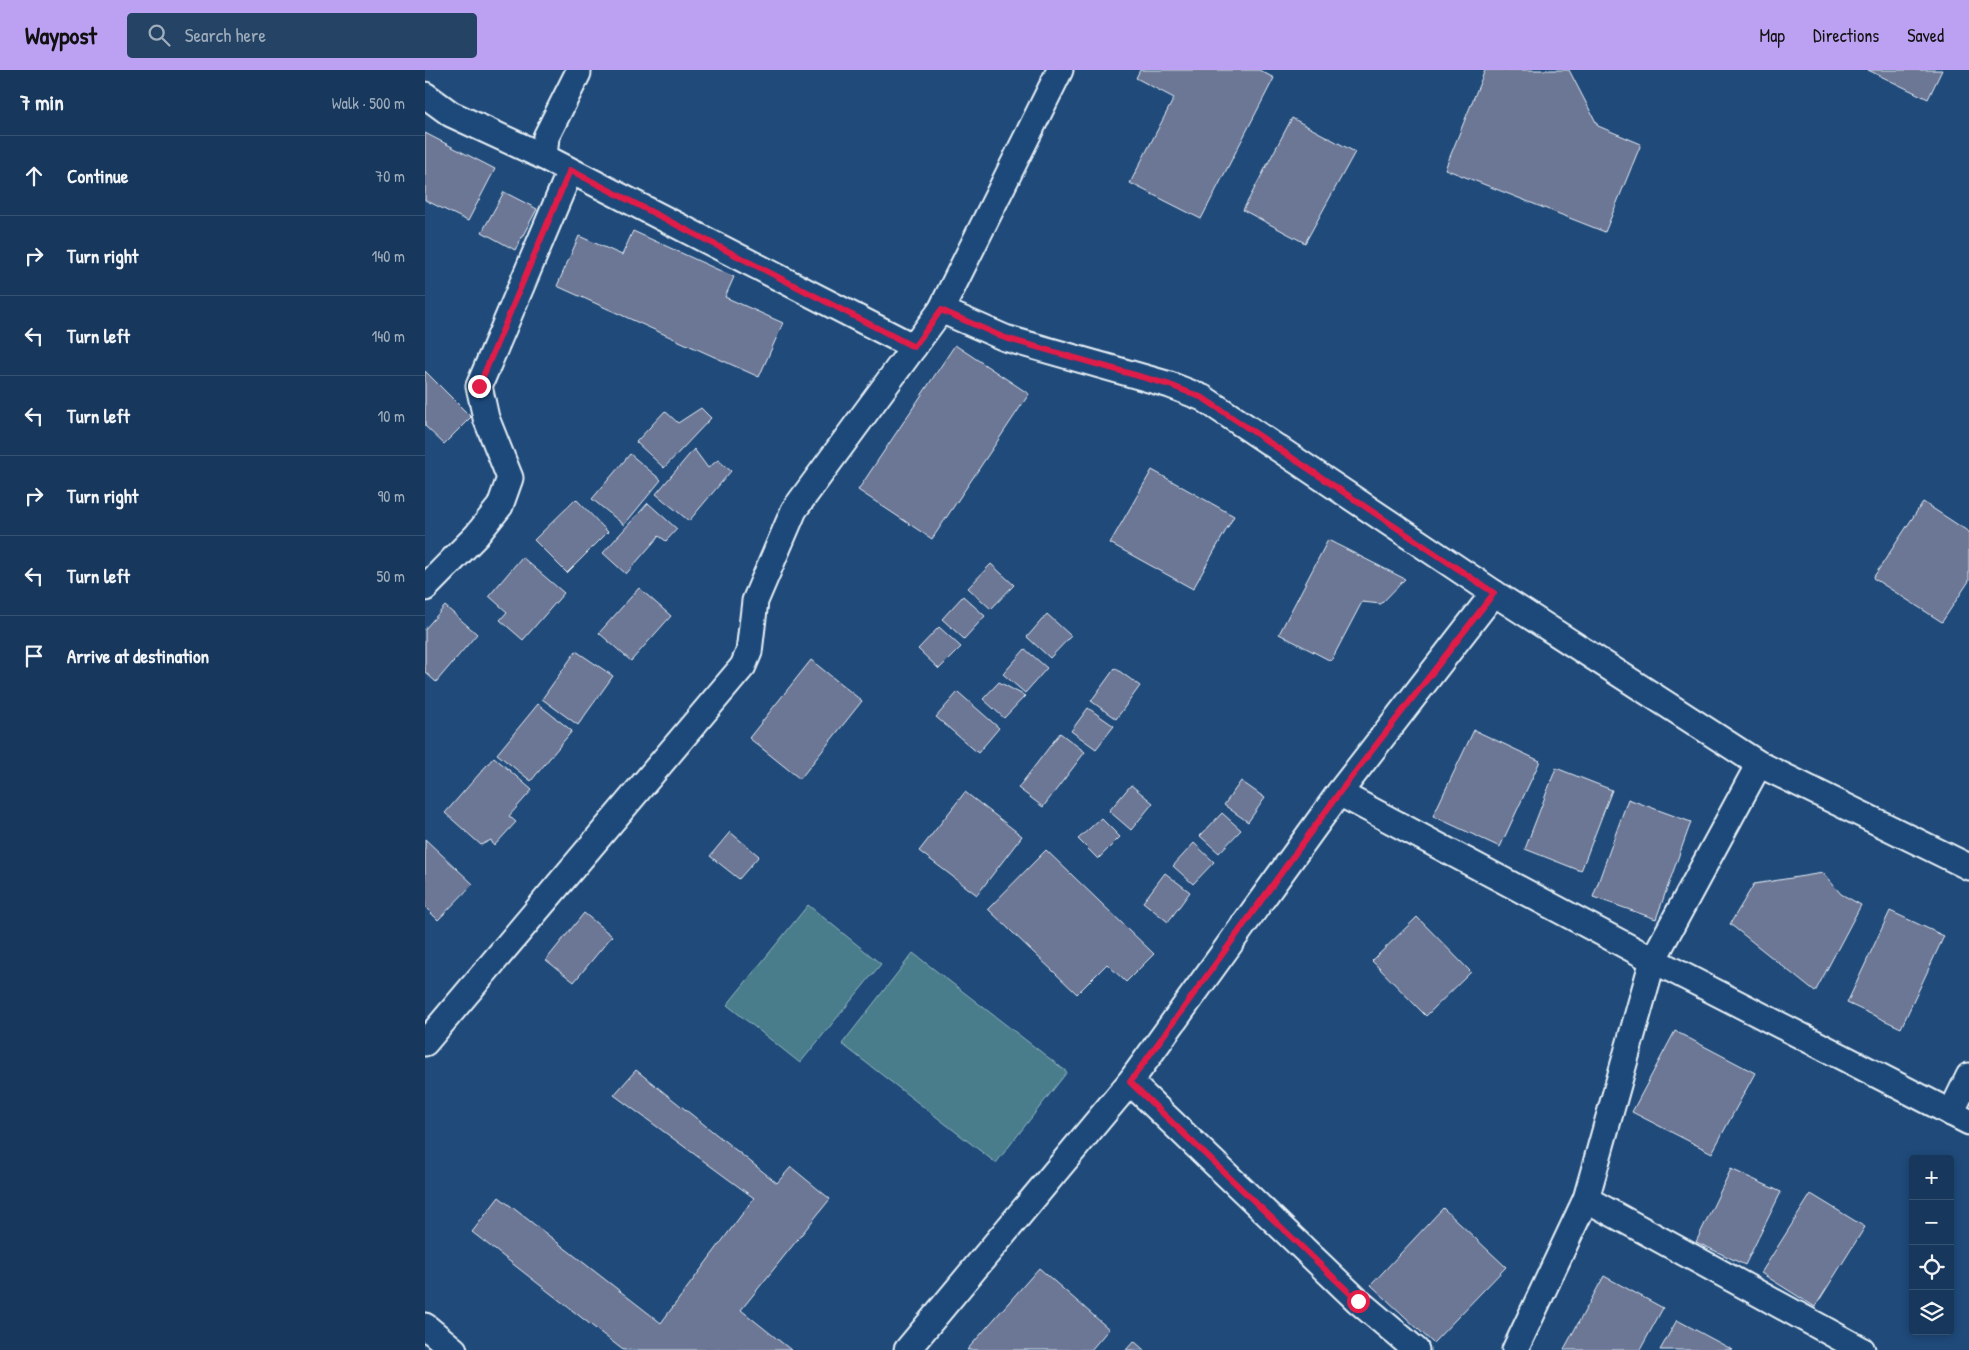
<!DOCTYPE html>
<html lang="en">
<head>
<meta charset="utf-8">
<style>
	:root { --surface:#17385c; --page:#244365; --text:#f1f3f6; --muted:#9eacbb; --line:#365272; --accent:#bca0f2 }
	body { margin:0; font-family:"Patrick Hand",sans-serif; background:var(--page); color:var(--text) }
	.controls { position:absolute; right:15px; bottom:15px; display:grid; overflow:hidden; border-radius:5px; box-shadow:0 2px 8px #0003 }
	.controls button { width:45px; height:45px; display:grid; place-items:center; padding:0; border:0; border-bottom:1px solid var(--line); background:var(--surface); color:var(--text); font:25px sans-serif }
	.stop { position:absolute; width:15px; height:15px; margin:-11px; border:4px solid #e11d48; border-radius:50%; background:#fff }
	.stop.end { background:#e11d48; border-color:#fff; box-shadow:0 1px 5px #0008 }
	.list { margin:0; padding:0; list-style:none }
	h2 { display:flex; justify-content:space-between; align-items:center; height:65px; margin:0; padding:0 20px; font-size:21px }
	h2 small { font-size:16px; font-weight:400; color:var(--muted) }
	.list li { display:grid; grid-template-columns:32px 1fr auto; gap:15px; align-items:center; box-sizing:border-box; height:80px; padding:0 20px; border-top:1px solid var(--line) }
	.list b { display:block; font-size:19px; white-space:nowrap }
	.list em { font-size:16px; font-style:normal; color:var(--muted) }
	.icon { flex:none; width:28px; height:28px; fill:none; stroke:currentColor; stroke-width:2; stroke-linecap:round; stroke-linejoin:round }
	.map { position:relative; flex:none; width:1544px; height:1280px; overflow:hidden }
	header { display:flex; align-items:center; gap:30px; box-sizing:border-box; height:70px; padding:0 25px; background:var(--accent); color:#111 }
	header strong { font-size:24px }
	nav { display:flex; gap:28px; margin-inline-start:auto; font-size:18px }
	.search { width:350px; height:45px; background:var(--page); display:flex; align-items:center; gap:12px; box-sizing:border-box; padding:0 18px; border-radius:5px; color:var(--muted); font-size:19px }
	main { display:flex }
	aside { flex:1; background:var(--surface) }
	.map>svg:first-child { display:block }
	.green { fill:#487d8b; stroke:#98b7c2 }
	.building { fill:#6c7695; stroke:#e8f1f8 }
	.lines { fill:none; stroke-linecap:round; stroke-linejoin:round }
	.street-casing { stroke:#e8f1f8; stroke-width:29 }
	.street { stroke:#1f4a7a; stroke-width:25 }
	.route { stroke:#e11d48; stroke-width:6 }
</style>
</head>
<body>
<header>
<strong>Waypost</strong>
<div class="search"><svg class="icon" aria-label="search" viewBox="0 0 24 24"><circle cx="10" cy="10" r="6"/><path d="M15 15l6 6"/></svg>Search here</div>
<nav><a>Map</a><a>Directions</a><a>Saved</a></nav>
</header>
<main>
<aside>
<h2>7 min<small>Walk · 500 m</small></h2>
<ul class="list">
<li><svg class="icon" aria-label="ahead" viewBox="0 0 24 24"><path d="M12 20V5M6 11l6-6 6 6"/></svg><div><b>Continue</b></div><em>70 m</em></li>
<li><svg class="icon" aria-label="right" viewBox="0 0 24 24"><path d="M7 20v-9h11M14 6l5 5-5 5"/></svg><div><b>Turn right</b></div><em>140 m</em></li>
<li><svg class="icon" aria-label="left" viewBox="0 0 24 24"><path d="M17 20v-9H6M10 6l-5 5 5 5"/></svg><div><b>Turn left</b></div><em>140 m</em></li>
<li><svg class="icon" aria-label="left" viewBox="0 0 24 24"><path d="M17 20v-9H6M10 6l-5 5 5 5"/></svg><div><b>Turn left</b></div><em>10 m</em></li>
<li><svg class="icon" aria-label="right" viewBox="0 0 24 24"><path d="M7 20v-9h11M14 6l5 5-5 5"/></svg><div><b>Turn right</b></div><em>90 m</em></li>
<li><svg class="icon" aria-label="left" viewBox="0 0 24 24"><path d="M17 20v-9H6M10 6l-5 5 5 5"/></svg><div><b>Turn left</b></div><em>50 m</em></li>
<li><svg class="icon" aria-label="arrive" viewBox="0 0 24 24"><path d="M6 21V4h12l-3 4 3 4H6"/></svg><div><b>Arrive at destination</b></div></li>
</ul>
</aside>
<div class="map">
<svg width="1544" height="1280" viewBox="0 0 1544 1280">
	<rect width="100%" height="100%" fill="#1f4a7a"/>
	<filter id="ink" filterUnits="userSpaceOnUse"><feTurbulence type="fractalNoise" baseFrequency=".02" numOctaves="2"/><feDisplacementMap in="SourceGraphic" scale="10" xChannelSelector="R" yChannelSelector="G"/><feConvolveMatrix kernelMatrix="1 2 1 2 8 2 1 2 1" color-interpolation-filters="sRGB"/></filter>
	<g filter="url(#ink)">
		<g class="green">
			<path d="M383,835L456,894L375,993L302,935Z"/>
			<path d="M488,883L642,1002L571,1093L417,974Z"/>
		</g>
		<g class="building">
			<path d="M715,0H834L849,8L776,149L705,113L749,28L711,8Z"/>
			<path d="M1060,0H1144L1173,56L1216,74L1180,162L1020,99Z"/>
			<path d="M1443,0H1517L1503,29Z"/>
			<path d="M867,48L930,82L880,173L818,140Z"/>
			<path d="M0,63L70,99L43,151L0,130Z"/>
			<path d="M79,122L112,139L90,180L57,162Z"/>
			<path d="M208,161L309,207L300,227L358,253L334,307L132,216L154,166L197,185Z"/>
			<path d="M530,275L604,324L507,469L433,420Z"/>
			<path d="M0,301L46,347L19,374L0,356Z"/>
			<path d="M276,338L286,348L239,398L211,372L240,341L253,353Z"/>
			<path d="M269,379L283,398L293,390L306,401L264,451L231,424Z"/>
			<path d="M205,384L236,410L199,455L167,429Z"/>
			<path d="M727,400L809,446L768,519L685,473Z"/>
			<path d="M151,429L183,462L142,503L109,470Z"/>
			<path d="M1498,432L1544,462V511L1517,552L1448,508Z"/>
			<path d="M223,433L252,459L241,471L234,466L201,504L178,483Z"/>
			<path d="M903,470L980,509L956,534L937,532L906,591L854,564Z"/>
			<path d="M97,487L139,523L98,570L75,550L82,542L64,526Z"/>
			<path d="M566,494L589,515L566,539L543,518Z"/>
			<path d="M214,518L246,546L206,591L174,563Z"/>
			<path d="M538,526L560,546L539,569L517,549Z"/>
			<path d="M20,536L52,564L11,612L0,602V559Z"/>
			<path d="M622,544L646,566L625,588L602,567Z"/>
			<path d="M514,557L536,577L514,599L493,579Z"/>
			<path d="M600,579L622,598L600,623L578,604Z"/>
			<path d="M151,581L188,606L153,655L117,629Z"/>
			<path d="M386,590L437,631L375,709L324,668Z"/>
			<path d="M690,598L715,616L691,649L666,631Z"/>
			<path d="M574,612L600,626L579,648L558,629Z"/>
			<path d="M533,622L574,658L553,683L511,647Z"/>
			<path d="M113,634L147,661L106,711L72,684Z"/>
			<path d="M663,638L689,656L671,679L646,661Z"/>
			<path d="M1049,660L1115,691L1075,777L1008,746Z"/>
			<path d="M635,663L660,682L618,737L593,718Z"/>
			<path d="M69,687L107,720L84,746L91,752L69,776L66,770L56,775L20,743Z"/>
			<path d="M1131,698L1187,720L1156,801L1100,779Z"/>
			<path d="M816,711L840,728L823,752L799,735Z"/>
			<path d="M706,715L728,733L706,760L684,741Z"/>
			<path d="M540,722L597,766L552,825L494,781Z"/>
			<path d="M1203,729L1266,752L1231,849L1168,827Z"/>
			<path d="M797,743L816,760L794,783L775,766Z"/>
			<path d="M676,748L695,767L673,789L653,769Z"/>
			<path d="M305,762L334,786L314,809L285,786Z"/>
			<path d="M0,769L48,814L13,850L0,837Z"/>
			<path d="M769,773L789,792L768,814L748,796Z"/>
			<path d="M621,780L729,884L701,912L682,894L652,924L563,839Z"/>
			<path d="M740,803L765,822L743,852L718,832Z"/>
			<path d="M1398,803L1416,824L1436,835L1390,922L1305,854L1329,814Z"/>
			<path d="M1465,841L1519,866L1476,958L1422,933Z"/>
			<path d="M159,843L187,866L149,912L121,890Z"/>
			<path d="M992,847L1046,902L1001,946L947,891Z"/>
			<path d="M1250,961L1330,1003L1287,1083L1207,1042Z"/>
			<path d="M211,1000L352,1113L366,1097L405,1129L316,1240L366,1280H198L47,1162L74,1127L236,1253L329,1128L189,1025Z"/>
			<path d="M1306,1099L1356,1122L1320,1195L1271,1172Z"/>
			<path d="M1386,1124L1440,1157L1390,1237L1336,1203Z"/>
			<path d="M1018,1138L1081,1197L1008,1273L946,1215Z"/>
			<path d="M614,1198L684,1259L666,1280H542Z"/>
			<path d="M1179,1206L1238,1238L1215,1280H1140L1139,1279Z"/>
			<path d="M1252,1250L1308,1280H1235Z"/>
			<path d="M709,1271L719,1280H701Z"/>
		</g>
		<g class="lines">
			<defs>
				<g id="street">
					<path d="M153,0V3L121,67L119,87L489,277"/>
					<path d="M0,25L26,44L119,87"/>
					<path d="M516,240L580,268L745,315L778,328L1069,523L1334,694L1544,797"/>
					<path d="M0,518L51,466L75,436L85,408L61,348L54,316L145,101"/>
					<path d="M914,723L1228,890L1544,1052"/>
					<path d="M0,973L318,596L324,582L330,531L369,440L516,240L635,0"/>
					<path d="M705,1012L933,1231L991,1280"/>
					<path d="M1526,1043L1544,1006"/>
					<path d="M1161,1129L1437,1280"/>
					<path d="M0,1256L29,1280"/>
					<path d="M482,1280L705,1012L914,723L1069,523"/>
					<path d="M1090,1280L1161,1129L1228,890L1334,694"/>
				</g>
			</defs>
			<use href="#street" class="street-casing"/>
			<use href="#street" class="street"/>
		</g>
	</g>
	<g class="lines" filter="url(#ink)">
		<path class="route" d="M54,316L145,100L489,277L516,240L580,268L745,315L778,328L1069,523L914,723L705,1012L933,1231"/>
	</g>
</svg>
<div class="controls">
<button>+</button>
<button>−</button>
<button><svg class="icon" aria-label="locate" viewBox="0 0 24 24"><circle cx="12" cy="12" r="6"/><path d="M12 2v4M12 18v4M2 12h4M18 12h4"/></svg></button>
<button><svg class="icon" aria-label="layers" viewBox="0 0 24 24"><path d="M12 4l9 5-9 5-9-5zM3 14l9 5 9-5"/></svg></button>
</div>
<div class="stop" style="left:933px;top:1231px"></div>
<div class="stop end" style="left:54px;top:316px"></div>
</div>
</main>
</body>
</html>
